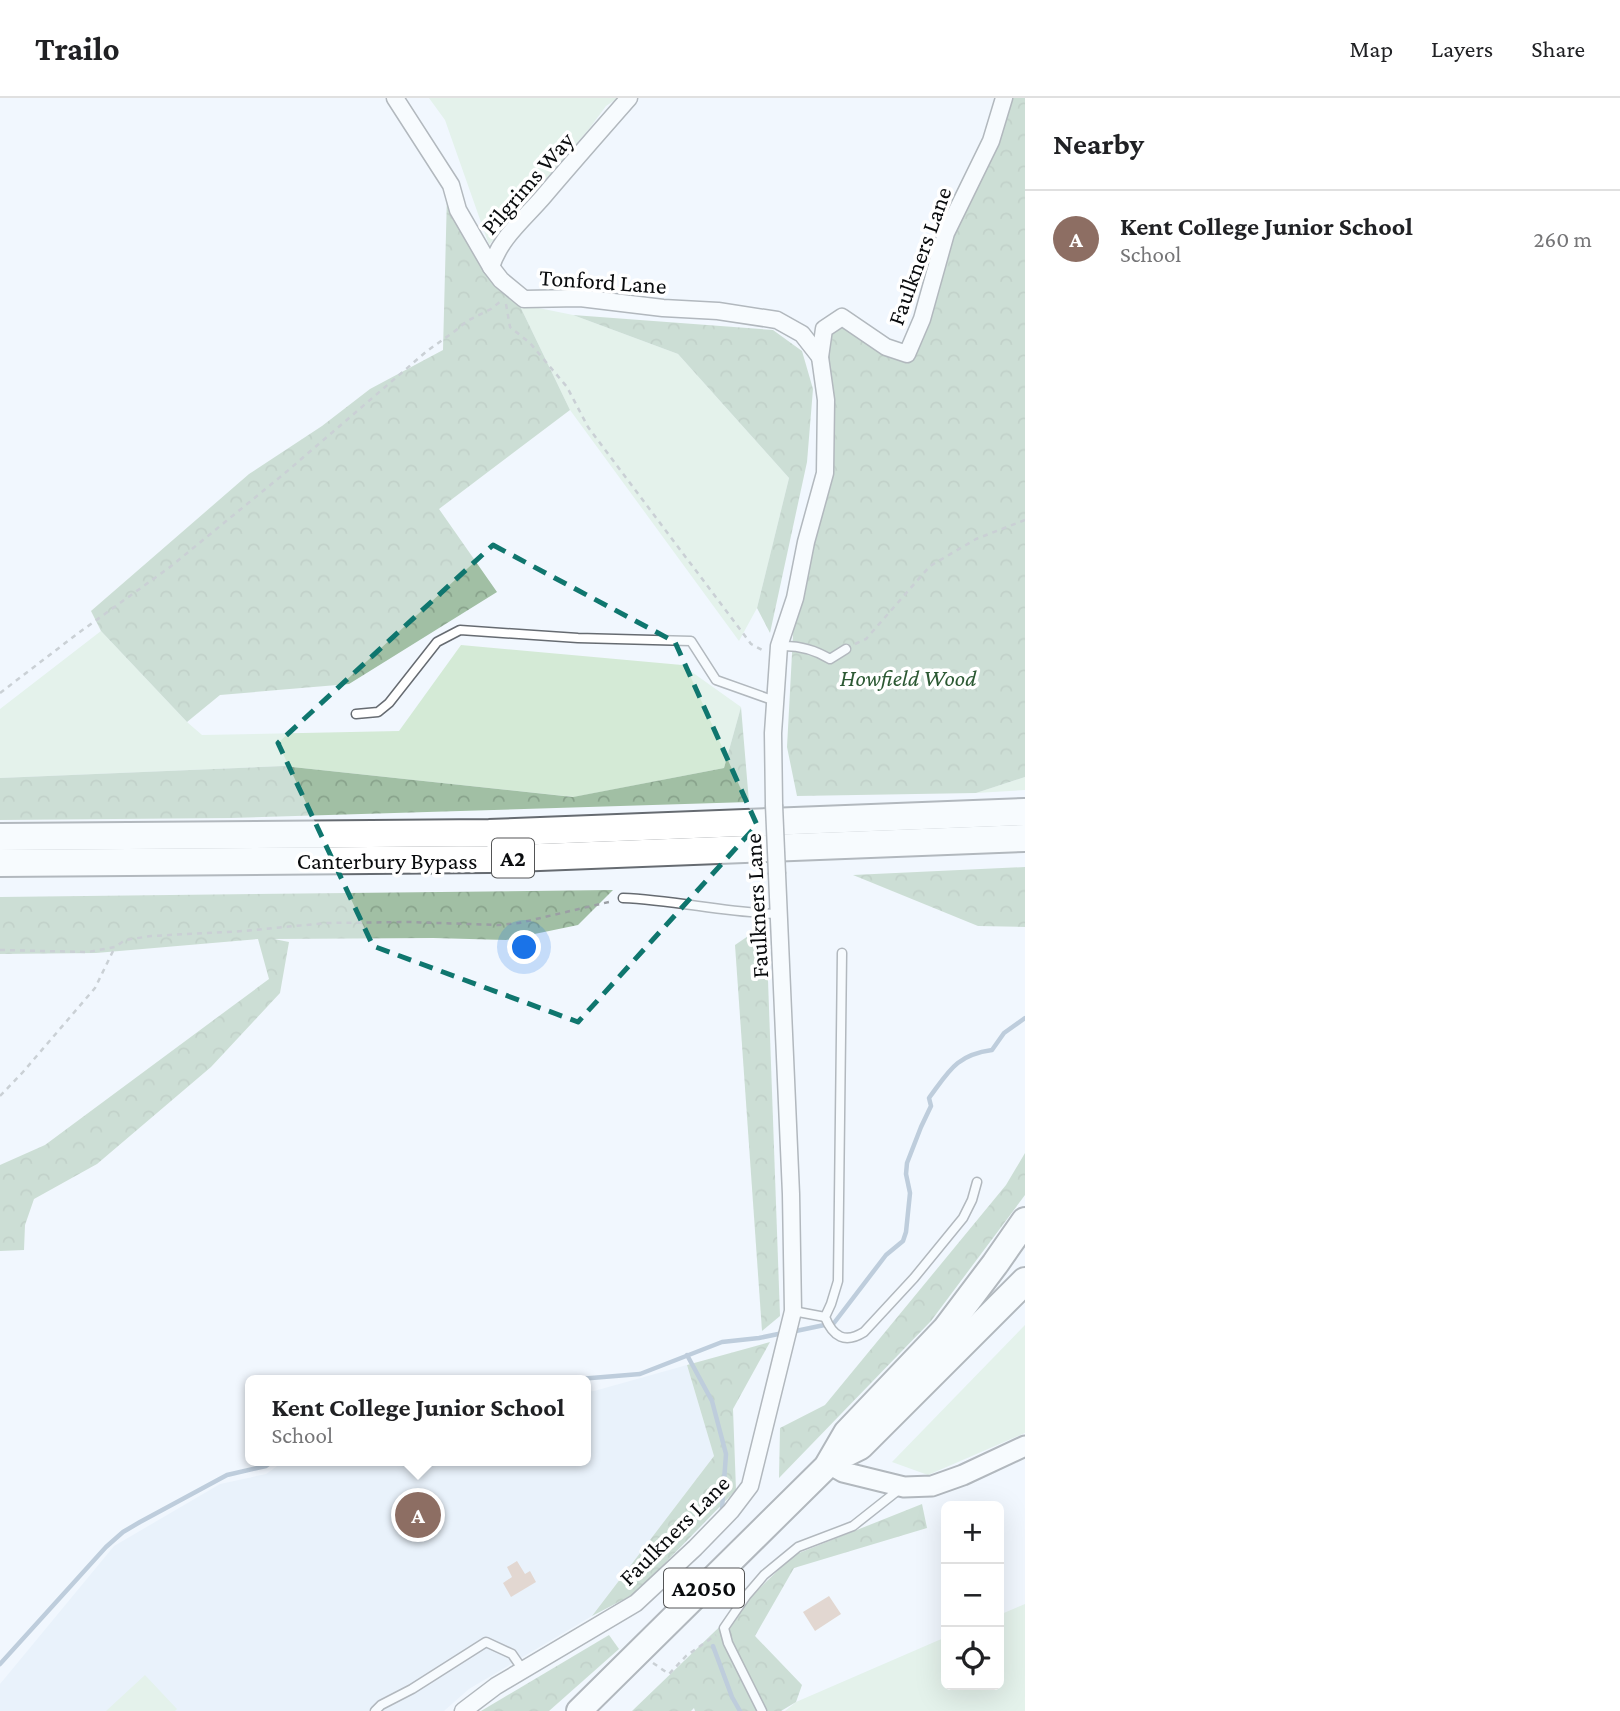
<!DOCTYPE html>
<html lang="en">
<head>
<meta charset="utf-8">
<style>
	:root { --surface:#fff; --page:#f6f6f6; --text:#202124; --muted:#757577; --line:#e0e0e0; --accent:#db2777 }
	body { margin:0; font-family:"Crimson Pro",serif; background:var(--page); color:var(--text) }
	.controls { position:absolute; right:21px; bottom:21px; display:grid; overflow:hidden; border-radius:10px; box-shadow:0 7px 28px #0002 }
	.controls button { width:63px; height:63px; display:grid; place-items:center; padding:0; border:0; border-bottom:2px solid var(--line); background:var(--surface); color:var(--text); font:35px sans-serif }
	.you { position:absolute; left:525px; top:850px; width:24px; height:24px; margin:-18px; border:5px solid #fff; border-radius:50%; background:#1a73e8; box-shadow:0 0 0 10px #1a73e833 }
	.badge { display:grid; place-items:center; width:46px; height:46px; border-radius:50%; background:var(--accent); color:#fff; font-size:23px; font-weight:700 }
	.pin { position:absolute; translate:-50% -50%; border:4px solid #fff; box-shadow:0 2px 7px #0006 }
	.popup { position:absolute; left:245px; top:1277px; width:346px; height:91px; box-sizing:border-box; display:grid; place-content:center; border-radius:10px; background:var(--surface); filter:drop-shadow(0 2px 5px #0005); font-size:23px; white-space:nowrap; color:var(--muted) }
	.popup b { font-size:26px; color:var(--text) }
	.popup::after { content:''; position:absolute; left:50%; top:100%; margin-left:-14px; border:14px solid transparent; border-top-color:var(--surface) }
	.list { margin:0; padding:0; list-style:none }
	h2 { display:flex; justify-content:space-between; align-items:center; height:91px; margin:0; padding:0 28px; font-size:30px }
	h2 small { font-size:23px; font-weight:400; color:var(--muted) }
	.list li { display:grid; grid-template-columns:46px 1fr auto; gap:21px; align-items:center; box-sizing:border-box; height:98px; padding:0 28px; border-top:2px solid var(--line) }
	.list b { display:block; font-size:26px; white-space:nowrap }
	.list p { margin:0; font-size:23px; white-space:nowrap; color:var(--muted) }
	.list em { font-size:23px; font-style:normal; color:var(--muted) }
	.icon { flex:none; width:38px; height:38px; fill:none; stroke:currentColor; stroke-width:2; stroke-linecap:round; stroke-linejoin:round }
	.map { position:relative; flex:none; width:1025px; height:1613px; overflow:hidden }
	header { display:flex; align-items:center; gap:42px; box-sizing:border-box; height:98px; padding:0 35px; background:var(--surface); border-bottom:2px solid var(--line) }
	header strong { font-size:33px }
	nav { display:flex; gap:38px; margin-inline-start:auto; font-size:24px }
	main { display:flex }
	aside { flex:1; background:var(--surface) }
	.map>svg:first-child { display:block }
	.built { fill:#e1ebf9 }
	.grass { fill:#d4ead6 }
	.forest { fill:url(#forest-crowns) }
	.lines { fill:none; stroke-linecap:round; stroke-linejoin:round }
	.stream { stroke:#8199b4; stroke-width:4.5 }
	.building { fill:#d1b09b }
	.service-casing { stroke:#666b71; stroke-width:11 }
	.minor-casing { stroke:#666b71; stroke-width:19 }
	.tertiary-casing { stroke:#666b71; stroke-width:23 }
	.primary-casing { stroke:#666b71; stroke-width:28 }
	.trunk-casing { stroke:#666b71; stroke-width:30 }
	.path { stroke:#9b9fa4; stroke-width:2.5; stroke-dasharray:5 5; stroke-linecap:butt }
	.service { stroke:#fff; stroke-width:8 }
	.minor { stroke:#fff; stroke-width:16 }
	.tertiary { stroke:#fff; stroke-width:19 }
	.primary { stroke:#fff; stroke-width:24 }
	.trunk { stroke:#fff; stroke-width:26 }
	.minor-bridge-casing { stroke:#666b71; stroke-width:19; stroke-linecap:butt }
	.minor-bridge { stroke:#fff; stroke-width:16 }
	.marked { fill:none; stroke:#0f766e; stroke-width:5; stroke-dasharray:14 9; stroke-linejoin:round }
	.labels { text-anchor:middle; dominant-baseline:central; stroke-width:7; stroke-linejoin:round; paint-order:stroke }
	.shield { fill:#fff; stroke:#545556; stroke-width:2 }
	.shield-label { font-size:23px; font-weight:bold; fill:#0a0c0e }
	.street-label { font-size:24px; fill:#0a0c0e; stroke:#fff }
	.park-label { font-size:24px; font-style:italic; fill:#2c5933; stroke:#fff }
</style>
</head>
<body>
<header>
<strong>Trailo</strong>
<nav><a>Map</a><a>Layers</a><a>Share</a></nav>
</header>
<main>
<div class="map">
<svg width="1025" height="1613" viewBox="0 0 1025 1613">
	<defs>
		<pattern id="forest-crowns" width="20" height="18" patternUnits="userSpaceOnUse" patternTransform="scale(1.75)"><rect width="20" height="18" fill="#a1bfa4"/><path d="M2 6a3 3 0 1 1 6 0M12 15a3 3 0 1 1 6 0" fill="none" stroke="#89a38c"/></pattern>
	</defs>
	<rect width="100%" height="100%" fill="#f1f7fe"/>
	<path class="built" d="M687,1267L714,1358L592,1518L469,1591L444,1613H0V1586L114,1448L220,1386L266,1376L284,1363H586V1293H594Z"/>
	<g class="grass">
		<path d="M429,0H618L606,8L589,31L489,147L445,22Z"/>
		<path d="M519,206L573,217L678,256L789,380L757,510L739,543L570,312Z"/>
		<path d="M101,533L187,624L202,637L399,633L461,547L682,567L741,609L724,670L574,699L283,668L0,680V611Z"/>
		<path d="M1025,679V692L976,695Z"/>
		<path d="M1025,1227V1335L928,1377L892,1364Z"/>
		<path d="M1025,1506V1613H785L796,1604L946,1539V1587H999V1517Z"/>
		<path d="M145,1577L177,1611L175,1613H106Z"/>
	</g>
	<g class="forest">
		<path d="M1004,0H1025V679L976,695L797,698L787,649L795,500L825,375L824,231L842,219L907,256Z"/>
		<path d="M447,97L519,206L570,312L439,411L497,494L349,586L220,597L187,624L101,533L91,513L249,376L322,328L370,291L443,252Z"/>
		<path d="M573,217L773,232L802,253L813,291L807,364L770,535L757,510L789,380L678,256Z"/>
		<path d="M741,609L749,704L231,720L0,722V680L283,668L573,699L724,670Z"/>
		<path d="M1025,769V829L978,828L853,777Z"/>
		<path d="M613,792L578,827L506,842L433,840L274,841L289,844L280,895L211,969L97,1066L34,1101L25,1127L24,1152L0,1153V1067L45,1047L269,881L258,841L96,855L0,856V799Z"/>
		<path d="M766,826L780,1218L762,1233L735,847Z"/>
		<path d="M1025,1055V1097L931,1223L779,1380L780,1330L825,1307L1006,1087Z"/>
		<path d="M770,1244L733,1311L736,1392L636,1495L592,1518L714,1358L687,1267Z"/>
		<path d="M922,1406L927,1430L794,1470L755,1538L802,1587L796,1604L781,1613H695L694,1610L691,1613H632L794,1457Z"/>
		<path d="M609,1537L619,1551L549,1613H481Z"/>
	</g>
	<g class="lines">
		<g class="stream">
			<path d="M791,1234L834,1225L886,1157L903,1143L906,1134L910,1095L906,1076L907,1065L921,1029L931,1008L929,1000C949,973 956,957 992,952L1004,935L1025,920"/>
			<path d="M687,1257L712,1303L726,1356L722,1411"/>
			<path d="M567,1282L640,1276L722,1244L759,1240L783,1235"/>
			<path d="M713,1548L732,1599L740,1613"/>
			<path d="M0,1566L106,1449L123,1434L140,1424L227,1377L266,1368L273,1363"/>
		</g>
	</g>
	<g class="building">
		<path d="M517,1463L525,1476L530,1473L536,1484L511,1499L503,1485L512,1479L507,1469Z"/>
		<path d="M829,1498L841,1516L815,1533L803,1514Z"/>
	</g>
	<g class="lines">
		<defs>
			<g id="service">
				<path d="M779,548C799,547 814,551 830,561L846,551"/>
				<path d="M356,616L378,614L389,605L437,544L460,532L578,540L691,543L716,582L775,603"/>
				<path d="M623,800C675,802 727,815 779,816"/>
				<path d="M842,855L838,1183L831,1206L825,1219C833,1239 845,1246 864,1234L914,1180L963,1120L972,1102L977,1084"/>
				<path d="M793,1213L825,1219"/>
				<path d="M375,1613L381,1607L412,1591L486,1544L512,1556L523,1572"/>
				<path d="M762,1613L728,1545L724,1530L746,1498L764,1477L798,1449L853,1428L901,1390"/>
			</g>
			<g id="minor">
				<path d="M395,0L451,87L458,112L491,169L501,182L524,201L580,200L663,210L718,213L777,222L802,236L820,259"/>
				<path d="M491,169C500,140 523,122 543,99C571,66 600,33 629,0"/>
				<path d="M774,707L773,635L779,548L795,500L806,444L825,375L826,302L820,259L824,231L842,219L886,249L907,256L922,221L946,135L991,43L1004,0"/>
				<path d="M463,1613L496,1588L636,1505L695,1450L731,1413L750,1388L793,1213L791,1096L777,776"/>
			</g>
			<path id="tertiary" d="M829,1366L843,1374L904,1389L932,1388L963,1377L1025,1348"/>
			<path id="primary" d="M579,1613L829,1366"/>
			<g id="trunk">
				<path d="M0,739L489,735L1025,714"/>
				<path d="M0,765L488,761L1025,740"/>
				<path d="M848,1354L860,1348L1025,1183"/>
				<path d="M829,1366L847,1335L946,1231L995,1166L1025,1123"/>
			</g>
		</defs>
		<use href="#service" class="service-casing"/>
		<use href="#minor" class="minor-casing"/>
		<use href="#tertiary" class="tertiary-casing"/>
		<use href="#primary" class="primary-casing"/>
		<use href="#trunk" class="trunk-casing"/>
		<g class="path">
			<path d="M506,206L510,229L530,245L567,289L588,329L751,546L764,553"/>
			<path d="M855,546L866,541L930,468L976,441L1025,422"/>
			<path d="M0,595L77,536L170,469L285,375L427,253L455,233L467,223L491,211L501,203"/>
			<path d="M0,852L88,854L115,849L125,842L151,838L244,833L326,825L408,824L498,827L519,825L613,803"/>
			<path d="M0,998L23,974L95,890L115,849"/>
			<path d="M653,1565L669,1576L686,1558L716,1537"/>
		</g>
		<use href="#service" class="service"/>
		<use href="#minor" class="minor"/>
		<use href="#tertiary" class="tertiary"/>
		<use href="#primary" class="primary"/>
		<use href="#trunk" class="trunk"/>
		<defs>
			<path id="minor-bridge" d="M774,707L777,776"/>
		</defs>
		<use href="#minor-bridge" class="minor-bridge-casing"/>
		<use href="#minor-bridge" class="minor-bridge"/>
	</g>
	<path d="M0 0H1025V1613H0ZM493,447L675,544L757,727L578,924L373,848L278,645Z" fill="#f1f7fe" fill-opacity=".55" fill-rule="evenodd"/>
	<path class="marked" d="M493,447L675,544L757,727L578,924L373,848L278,645Z"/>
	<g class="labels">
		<g class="shield">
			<rect x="492" y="740.5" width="42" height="39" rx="5"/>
			<rect x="664" y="1470.5" width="80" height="39" rx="5"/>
		</g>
		<g class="shield-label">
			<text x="513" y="760">A2</text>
			<text x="704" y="1490">A2050</text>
		</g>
		<g class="street-label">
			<text transform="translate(527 85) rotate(-49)">Pilgrims Way</text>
			<text transform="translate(919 158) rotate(-70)">Faulkners Lane</text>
			<text transform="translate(603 183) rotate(4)">Tonford Lane</text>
			<text x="387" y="762">Canterbury Bypass</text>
			<text transform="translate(756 808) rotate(-93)">Faulkners Lane</text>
			<text transform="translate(674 1432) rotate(-45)">Faulkners Lane</text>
		</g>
		<g class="park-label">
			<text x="908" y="579">Howfield Wood</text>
		</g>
	</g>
</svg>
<div class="controls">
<button>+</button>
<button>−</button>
<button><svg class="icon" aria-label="locate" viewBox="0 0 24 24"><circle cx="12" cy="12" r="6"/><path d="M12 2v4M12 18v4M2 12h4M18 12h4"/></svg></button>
</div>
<div class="you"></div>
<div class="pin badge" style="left:418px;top:1417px;background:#8d6e63">A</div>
<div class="popup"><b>Kent College Junior School</b>School</div>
</div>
<aside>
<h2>Nearby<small></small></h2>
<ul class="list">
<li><span class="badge" style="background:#8d6e63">A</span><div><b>Kent College Junior School</b><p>School</p></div><em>260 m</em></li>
</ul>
</aside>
</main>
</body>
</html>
